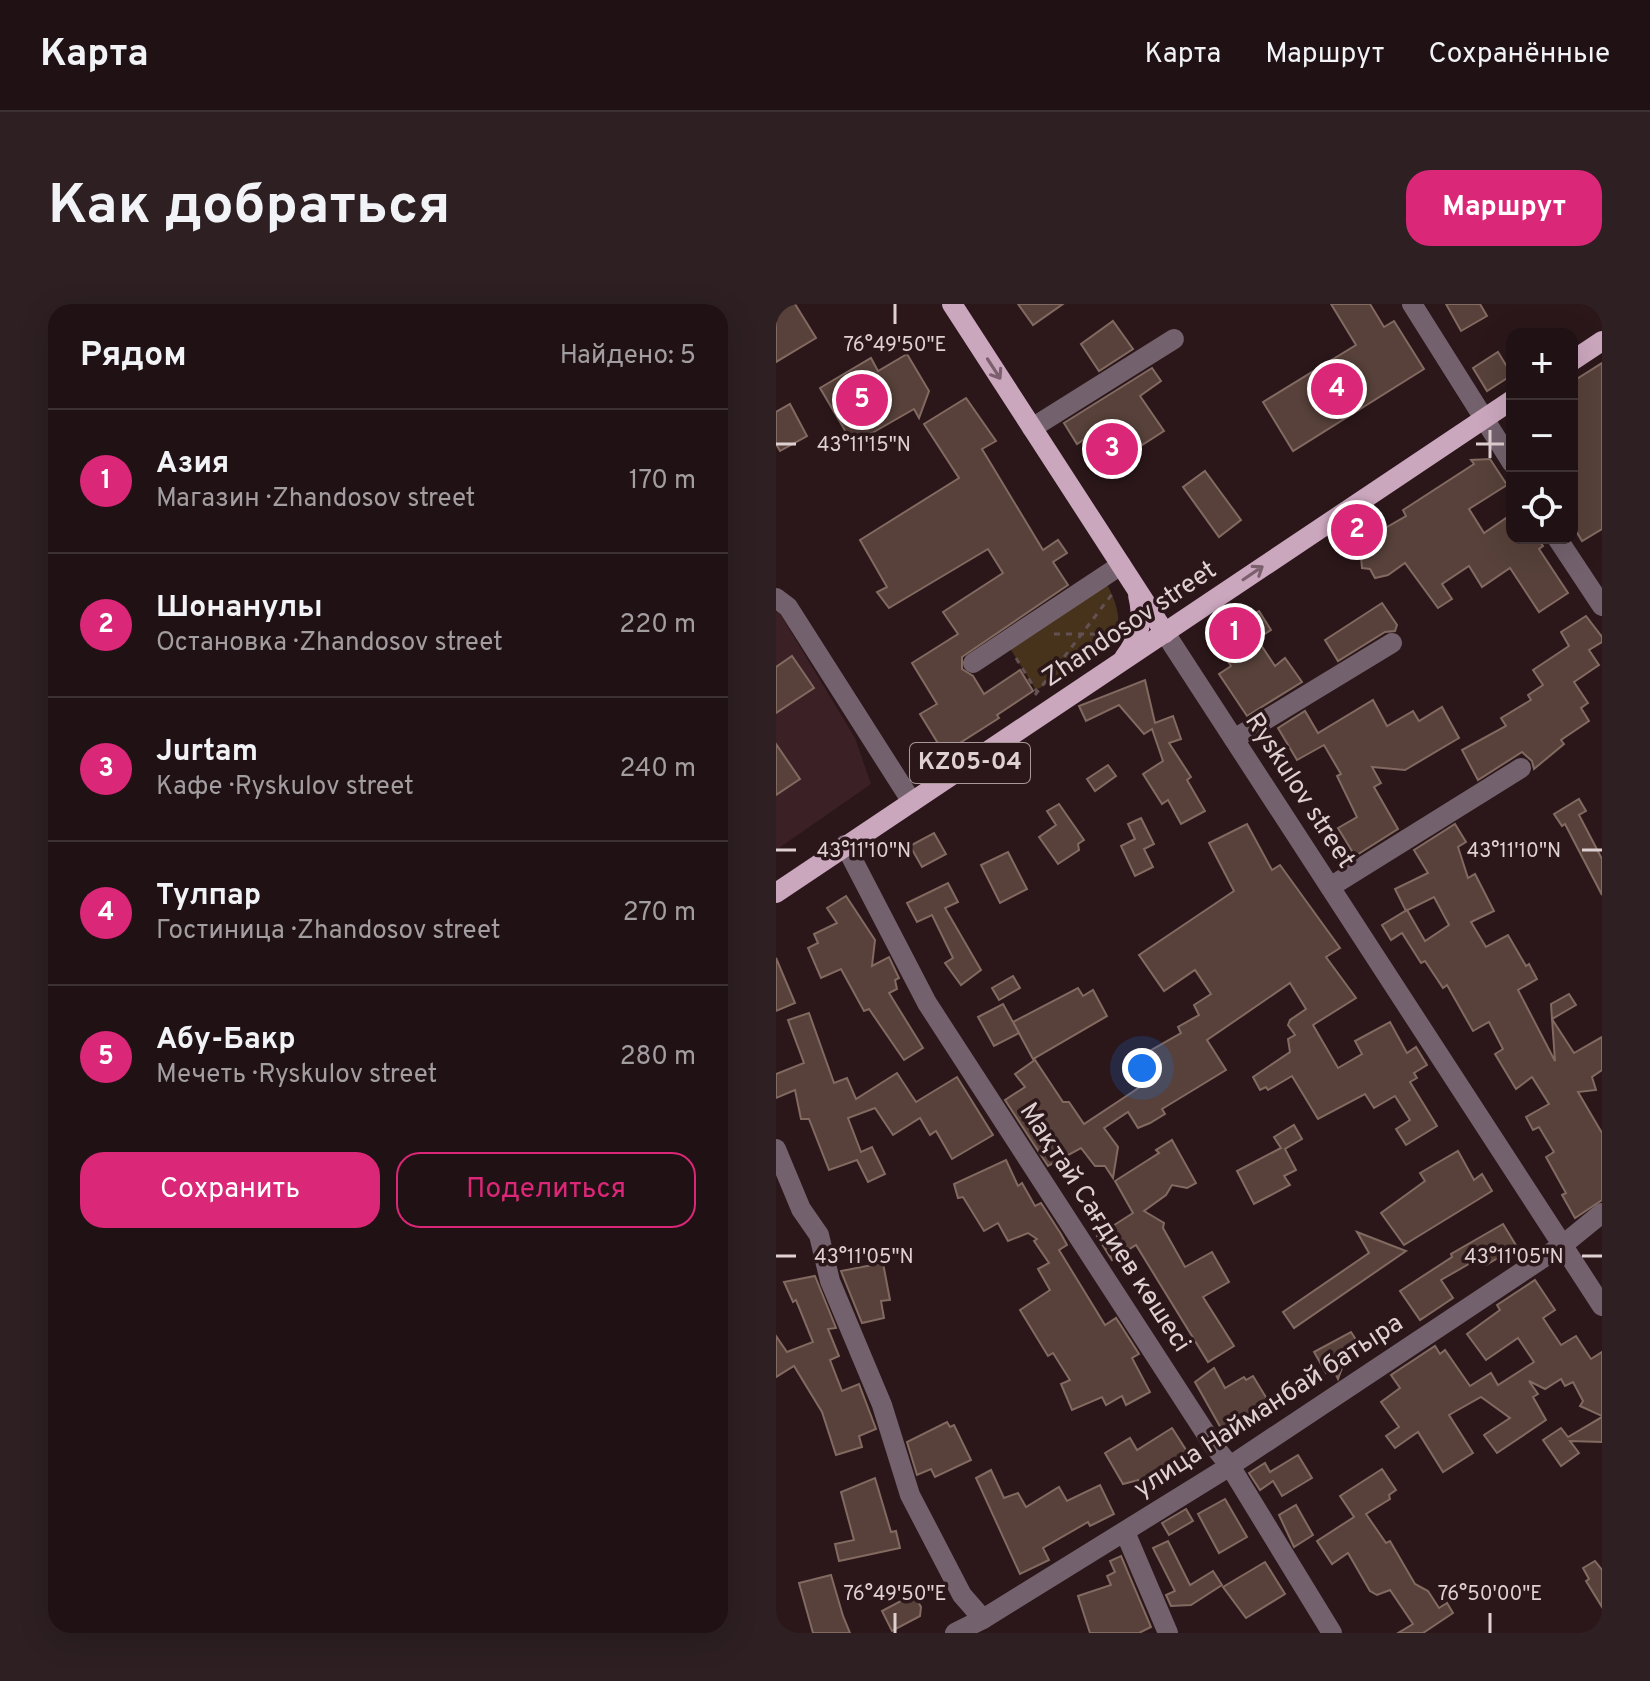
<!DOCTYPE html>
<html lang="ru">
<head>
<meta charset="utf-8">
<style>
	:root { --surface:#201114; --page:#2d1f22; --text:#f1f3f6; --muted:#a29da0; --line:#3d3134; --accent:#db2777 }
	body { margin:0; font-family:Overpass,sans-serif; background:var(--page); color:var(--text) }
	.controls { position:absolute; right:24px; top:24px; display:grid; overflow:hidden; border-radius:16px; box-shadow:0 8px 32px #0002 }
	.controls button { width:72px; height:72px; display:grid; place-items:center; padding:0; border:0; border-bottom:2px solid var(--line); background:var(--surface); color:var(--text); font:40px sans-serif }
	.you { position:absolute; left:366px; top:764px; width:28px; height:28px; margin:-20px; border:6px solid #fff; border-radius:50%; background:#1a73e8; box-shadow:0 0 0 12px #1a73e833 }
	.badge { display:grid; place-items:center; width:52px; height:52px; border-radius:50%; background:var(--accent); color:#fff; font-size:26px; font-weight:700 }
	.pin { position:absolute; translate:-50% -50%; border:4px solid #fff; box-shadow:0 2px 8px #0006 }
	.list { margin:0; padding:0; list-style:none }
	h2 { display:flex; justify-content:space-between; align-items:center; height:104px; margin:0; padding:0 32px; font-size:34px }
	h2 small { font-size:26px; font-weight:400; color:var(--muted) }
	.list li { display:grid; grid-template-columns:52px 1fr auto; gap:24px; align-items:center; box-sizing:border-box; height:144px; padding:0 32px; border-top:2px solid var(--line) }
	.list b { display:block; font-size:30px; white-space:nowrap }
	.list p { margin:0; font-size:26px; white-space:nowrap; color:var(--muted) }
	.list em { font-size:26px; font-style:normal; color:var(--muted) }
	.actions { display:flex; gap:16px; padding:24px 32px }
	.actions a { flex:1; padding:18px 0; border:2px solid var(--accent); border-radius:24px; text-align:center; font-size:28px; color:var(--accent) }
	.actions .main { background:var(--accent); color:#fff }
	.icon { flex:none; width:44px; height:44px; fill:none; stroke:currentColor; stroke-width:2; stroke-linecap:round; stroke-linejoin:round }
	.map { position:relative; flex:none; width:826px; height:1329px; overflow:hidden; border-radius:24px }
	header { display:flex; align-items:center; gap:48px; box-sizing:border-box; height:112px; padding:0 40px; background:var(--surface); border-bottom:2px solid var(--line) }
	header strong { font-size:38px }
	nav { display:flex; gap:44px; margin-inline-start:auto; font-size:28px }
	.intro { display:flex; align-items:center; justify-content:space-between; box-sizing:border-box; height:192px; padding:0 48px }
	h1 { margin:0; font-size:56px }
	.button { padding:20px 36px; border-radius:24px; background:var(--accent); color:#fff; font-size:28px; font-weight:700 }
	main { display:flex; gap:48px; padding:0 48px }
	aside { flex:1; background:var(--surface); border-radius:24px; box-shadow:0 8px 32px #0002 }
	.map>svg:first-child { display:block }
	.built { fill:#3b2025 }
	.green { fill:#47331b }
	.building { fill:#57413a; stroke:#826a61; stroke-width:2 }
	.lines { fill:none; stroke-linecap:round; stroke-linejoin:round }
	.path { stroke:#645154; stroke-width:3; stroke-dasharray:6 6; stroke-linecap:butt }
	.minor { stroke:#73626d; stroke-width:20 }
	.major { stroke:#cba7be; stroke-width:20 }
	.oneway { stroke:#7b5f6c }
	.ticks { fill:none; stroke:#dfd0d2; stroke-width:3 }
	.labels { text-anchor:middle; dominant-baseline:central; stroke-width:7; stroke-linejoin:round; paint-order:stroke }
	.shield { fill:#2b171a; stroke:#a9989b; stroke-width:2 }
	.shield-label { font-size:24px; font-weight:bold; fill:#dfd0d2 }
	.street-label { font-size:26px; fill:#dfd0d2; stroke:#2b171a }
	.ticks-label { font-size:20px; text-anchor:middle; fill:#dfd0d2; stroke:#2b171a; stroke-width:7; stroke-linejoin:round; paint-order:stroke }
</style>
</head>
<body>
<header>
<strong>Карта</strong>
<nav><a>Карта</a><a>Маршрут</a><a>Сохранённые</a></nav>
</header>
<div class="intro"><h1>Как добраться</h1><a class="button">Маршрут</a></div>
<main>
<aside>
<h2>Рядом<small>Найдено: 5</small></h2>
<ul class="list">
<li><span class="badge">1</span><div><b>Азия</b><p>Магазин · Zhandosov street</p></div><em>170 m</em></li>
<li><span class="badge">2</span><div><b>Шонанулы</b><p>Остановка · Zhandosov street</p></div><em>220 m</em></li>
<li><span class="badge">3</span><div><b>Jurtam</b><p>Кафе · Ryskulov street</p></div><em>240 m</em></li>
<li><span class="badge">4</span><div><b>Тулпар</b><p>Гостиница · Zhandosov street</p></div><em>270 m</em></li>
<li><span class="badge">5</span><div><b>Абу-Бакр</b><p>Мечеть · Ryskulov street</p></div><em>280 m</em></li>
</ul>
<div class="actions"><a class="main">Сохранить</a><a>Поделиться</a></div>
</aside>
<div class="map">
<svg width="826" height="1329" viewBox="0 0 826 1329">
	<rect width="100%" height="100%" fill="#2b171a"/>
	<path class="built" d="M0,308H3L79,434L95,480L0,546Z"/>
	<path class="green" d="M328,275C369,345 314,357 260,386L232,341Z"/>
	<g class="building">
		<path d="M0,0H19L40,34L0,58Z"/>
		<path d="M242,0H287L257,21Z"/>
		<path d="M555,0H594L608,23L618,17L648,65L517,147L487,98L580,41Z"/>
		<path d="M670,0H704L711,12L685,27Z"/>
		<path d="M337,17L357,45L323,67L305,40Z"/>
		<path d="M722,48L736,71L711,87L697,64Z"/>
		<path d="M131,50L153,87L143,114L138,105L77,140L44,84L95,54L102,67Z"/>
		<path d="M826,59V225L806,237L796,220V78Z"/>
		<path d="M376,64L385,77L364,92L388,127L335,161L315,131L301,140L288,119Z"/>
		<path d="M190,94L220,137L206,145L267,246L282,236L291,249L277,258L292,281L186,353V365L197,372L208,390L244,366L257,387L221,411L223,414L168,449L144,410L161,400L136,359L182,330L167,308L227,269L212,245L113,304L101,288L111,283L84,236L183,174L148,120Z"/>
		<path d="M14,100L31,132L4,147L0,140V108Z"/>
		<path d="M714,155L731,181L693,205L708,229L736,210V234H761L767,242L763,245L792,289L763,308L734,264L706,283L693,262L666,280L676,295L662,304L629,259L612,271L599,274L594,265L586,264L585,253L578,242L630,212L627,206L698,160L695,156Z"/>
		<path d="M429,167L465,216L443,233L407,183Z"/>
		<path d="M606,299L621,321L619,327L609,328L562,357L549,336Z"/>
		<path d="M483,307L495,326L481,335L499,362L509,354L526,378L471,412L443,370L455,362L438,335Z"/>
		<path d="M810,312L826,333V338L813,346L823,361L798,378L812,399L805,404L813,417L785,436L788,440L758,465L756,457L746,448L702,476L686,446L730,422L725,414L755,396L752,391L767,381L757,366L793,342L785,328Z"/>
		<path d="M16,352L38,384L0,409V363Z"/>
		<path d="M369,376L379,419L397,412L405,435L393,439L415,473L411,476L429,507L405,520L392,496L386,500L367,470L387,457L376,425L368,430L343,401L310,417L303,402Z"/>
		<path d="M597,396L611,422L637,407L643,417L666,403L683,434L629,466L596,463L605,479L598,483L622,525L579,552L562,524L581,513L561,472L565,470L548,441L521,456L502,424L529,407L542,429Z"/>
		<path d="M0,440L24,475L0,491Z"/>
		<path d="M332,461L340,472L319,487L311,475Z"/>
		<path d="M803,495L810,507L803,511L826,555V591L789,520L786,522L778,510Z"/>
		<path d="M283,500L308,536L302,540L303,546L282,560L263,533L280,521L271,507Z"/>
		<path d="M365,514L378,540L368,545L377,563L359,572L345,542L359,535L352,520Z"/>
		<path d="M471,520L496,566L504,561L564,644L550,653L580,694L537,721L562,764L586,750L579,737L614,718L631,749L640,743L651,761L638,769L641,774L634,778L661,822L630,841L620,825L634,816L619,792L598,804L589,790L542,815L516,772L492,786L490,783L484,786L477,773L514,748L512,735L519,731L512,721L514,716L530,705L514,679L431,736L450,766L386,805L389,810L374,819L362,824L352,808L328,824L342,843L337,874L329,862H319L305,844L272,862L229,796L249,783L239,770L259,756L287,798H293L308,820L373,777L362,759L374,752L372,748L405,729L402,723L423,711L418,701L435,690L419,666L388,687L363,651L458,587L433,539Z"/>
		<path d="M679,520L690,538L682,543L692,574L699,570L718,607L695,618L710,643L732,631L750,662L753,660L761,675L742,686L779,757L776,715L798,749L826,733V766L816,773L820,786L802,788L826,829V896L799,914L786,891L790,889L770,853L778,848L763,823L757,826L750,813L773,800L756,773L740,785L719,750L727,745L713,718L697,727L671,681L667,684L649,657L645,659L626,629L615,636L606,621L631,606L649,637L673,621L658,593L630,607L619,585L652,569L638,546Z"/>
		<path d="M158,529L170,550L146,563L134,542Z"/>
		<path d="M232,548L251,585L224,599L205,561Z"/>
		<path d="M172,579L182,598L169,604L205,666L185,681L169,659L177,654L156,611L141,618L131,599Z"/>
		<path d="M70,592L99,636L96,662L113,653L123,674L119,676L121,685L113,689L147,744L128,756L93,705L88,707L65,665L45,674L32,644L42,639L38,630L61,619L51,604Z"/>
		<path d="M0,654L19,699L0,707Z"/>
		<path d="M237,672L244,684L223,696L216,684Z"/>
		<path d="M302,684L307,692L317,686L331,712L257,755L237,718Z"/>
		<path d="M793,690L800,701L776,715L775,700Z"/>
		<path d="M227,700L243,729L218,742L202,713Z"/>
		<path d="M33,709L58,779L71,774L80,795L121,769L140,798L181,773L217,831L176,855L160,827L154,831L144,814L117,831L99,804L72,814L85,848L96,843L109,870L92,878L81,856L53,866L33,815H25L19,786L0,794V770L28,759L12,716Z"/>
		<path d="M518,821L526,835L509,845L520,866L508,872L514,881L478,900L461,867L505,844L498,833Z"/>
		<path d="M396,836L420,879L411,884L396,881L390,891L368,907L388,919L387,924L409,963L436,948L453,978L427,993L458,1042L432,1058L360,941L336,956L321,932L357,909L339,877L383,849L380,846Z"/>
		<path d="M682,847L698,876L706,870L716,887L628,941L605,909L649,877L644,869Z"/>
		<path d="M230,856L242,882L246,879L259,902L265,899L285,930L291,941L283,946L329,1021L340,1014L363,1050L356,1054L374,1088L350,1101L346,1092L330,1101L326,1093L296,1106L285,1080L294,1076L277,1049L272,1052L244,1006L274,986L262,965L273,959L258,937L261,935L252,929L232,937L222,919L208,927L187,893L182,894L178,880Z"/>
		<path d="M727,920L741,943L710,961L698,957L665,976L677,994L644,1016L624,987L676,953L675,950Z"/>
		<path d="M581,928L630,947L518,1024L507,1008L593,949Z"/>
		<path d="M107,959L114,996L105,997L108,1014L86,1019L65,967Z"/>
		<path d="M39,972L60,1024L52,1025L63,1052L54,1056L66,1087L83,1080L100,1125L83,1132L86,1143L60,1151L46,1108L18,1062L0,1073V1032L11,1048L37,1038L20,996L17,998L8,978Z"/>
		<path d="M759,976L779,1006L767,1014L785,1041L800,1032L815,1055L826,1048V1112L804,1102L807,1097L797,1078L789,1082L785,1075L769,1085L753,1077L762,1090L757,1093L770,1116L721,1149L708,1131L734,1114L705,1093L673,1111L697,1149L667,1168L642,1128L619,1144L610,1132L623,1123L605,1098L624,1084L615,1071L659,1042L664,1050L669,1046L694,1082L715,1069L722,1081L758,1058L742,1034L710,1056L691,1030L724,1006L721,1001Z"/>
		<path d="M575,1028L586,1045L569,1056L562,1075L557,1065L550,1069L538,1048Z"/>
		<path d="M438,1064L449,1084L468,1073L470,1076L477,1072L491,1095V1103L471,1119L468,1113L446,1126L419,1078Z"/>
		<path d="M826,1113V1138L794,1137L803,1149L785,1162L767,1136L785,1124L792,1133Z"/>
		<path d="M171,1118L174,1123L178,1121L195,1156L159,1173L155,1165L141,1171L131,1138Z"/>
		<path d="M396,1124L412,1149L374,1173L347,1180L329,1149L354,1134L361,1146Z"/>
		<path d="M522,1151L536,1174L506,1192L497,1177L484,1186L473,1169L489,1159L494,1168Z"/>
		<path d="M606,1165L620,1186L613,1191L614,1195L590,1210L610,1239L614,1237L639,1280L652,1287L663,1304L671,1299L677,1309L647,1329H622L637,1320L614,1286L601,1291L594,1287L572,1249L556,1260L541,1237L578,1213L564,1192Z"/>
		<path d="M215,1166L228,1194L242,1189L250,1203L283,1183L291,1197L324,1181L338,1210L314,1222L312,1218L267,1244L273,1256L244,1270L200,1174Z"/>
		<path d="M99,1174L115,1228L120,1227L124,1244L63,1257L59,1240L78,1236L65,1188Z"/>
		<path d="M449,1195L471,1233L443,1249L422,1210Z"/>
		<path d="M520,1201L537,1231L518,1243L503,1211Z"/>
		<path d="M410,1205L417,1217L393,1231L386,1219Z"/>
		<path d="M392,1237L414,1281L437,1267L446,1281L415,1301L395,1302L390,1291L399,1287L377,1244Z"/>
		<path d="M345,1252L375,1323L363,1329H314L302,1292L335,1281L331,1272L339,1268L334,1257Z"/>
		<path d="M819,1257L826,1266V1303L810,1277L813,1275L807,1264Z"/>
		<path d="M489,1258L509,1290L470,1314L447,1283Z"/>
		<path d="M55,1271L67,1312L74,1329H37L23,1279Z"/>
		<path d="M138,1290L145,1303L144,1312L116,1327L106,1307Z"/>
	</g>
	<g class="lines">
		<g class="path">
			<path d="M278,330H339"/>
			<path d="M240,354L261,388"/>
			<path d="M259,391L337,289"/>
		</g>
		<g class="minor">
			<path d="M636,0L736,159"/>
			<path d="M256,124L398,35"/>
			<path d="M781,234L826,302"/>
			<path d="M0,294L12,303L136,498"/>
			<path d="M389,329L826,1002"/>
			<path d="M197,359L345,261"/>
			<path d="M458,435L616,339"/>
			<path d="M69,541L151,699L438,1142L454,1162L556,1329"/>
			<path d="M554,583L745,464"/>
			<path d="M0,845L25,905L43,931L54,977L106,1101L134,1191L186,1291L207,1315"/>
			<path d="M349,1228L392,1329"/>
			<path d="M179,1329L207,1315L454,1162L788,940L826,909"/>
		</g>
		<g class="major">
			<path d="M176,0L389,329"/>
			<path d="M796,57L826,37"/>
			<path d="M348,354C364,333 368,315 362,291"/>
			<path d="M0,589L736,96"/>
		</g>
	</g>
	<defs><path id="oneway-shaft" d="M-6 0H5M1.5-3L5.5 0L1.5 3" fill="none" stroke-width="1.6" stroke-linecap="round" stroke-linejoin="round" transform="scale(2)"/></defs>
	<g class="oneway">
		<use href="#oneway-shaft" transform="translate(218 65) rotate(57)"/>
		<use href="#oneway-shaft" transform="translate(477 269) rotate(-34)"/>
	</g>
	<path class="ticks" d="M119,0V20M714,126V154M0,140H20M700,140H728M0,546H20M806,546H826M0,952H20M806,952H826M119,1309V1329M714,1309V1329"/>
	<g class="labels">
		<rect class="shield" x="134" y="439" width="120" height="40" rx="6"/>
		<g class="shield-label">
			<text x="194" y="459">KZ05-04</text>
		</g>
		<g class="street-label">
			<text transform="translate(354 321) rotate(-34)">Zhandosov street</text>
			<text transform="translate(523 487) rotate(57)">Ryskulov street</text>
			<text transform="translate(328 924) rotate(57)">Мақтай Сағдиев көшесі</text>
			<text transform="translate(493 1103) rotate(-33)">улица Найманбай батыра</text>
		</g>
	</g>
	<g class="ticks-label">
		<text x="119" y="47">76°49'50"E</text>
		<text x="88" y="147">43°11'15"N</text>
		<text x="88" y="553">43°11'10"N</text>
		<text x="738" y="553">43°11'10"N</text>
		<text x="88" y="959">43°11'05"N</text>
		<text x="738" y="959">43°11'05"N</text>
		<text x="119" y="1296">76°49'50"E</text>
		<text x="714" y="1296">76°50'00"E</text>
	</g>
</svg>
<div class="controls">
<button>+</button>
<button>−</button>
<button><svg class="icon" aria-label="locate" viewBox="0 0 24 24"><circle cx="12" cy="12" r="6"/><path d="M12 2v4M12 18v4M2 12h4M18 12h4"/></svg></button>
</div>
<div class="you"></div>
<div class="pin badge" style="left:459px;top:329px">1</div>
<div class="pin badge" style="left:581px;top:226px">2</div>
<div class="pin badge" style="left:336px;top:145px">3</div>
<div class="pin badge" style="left:561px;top:85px">4</div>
<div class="pin badge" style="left:86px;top:96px">5</div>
</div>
</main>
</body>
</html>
